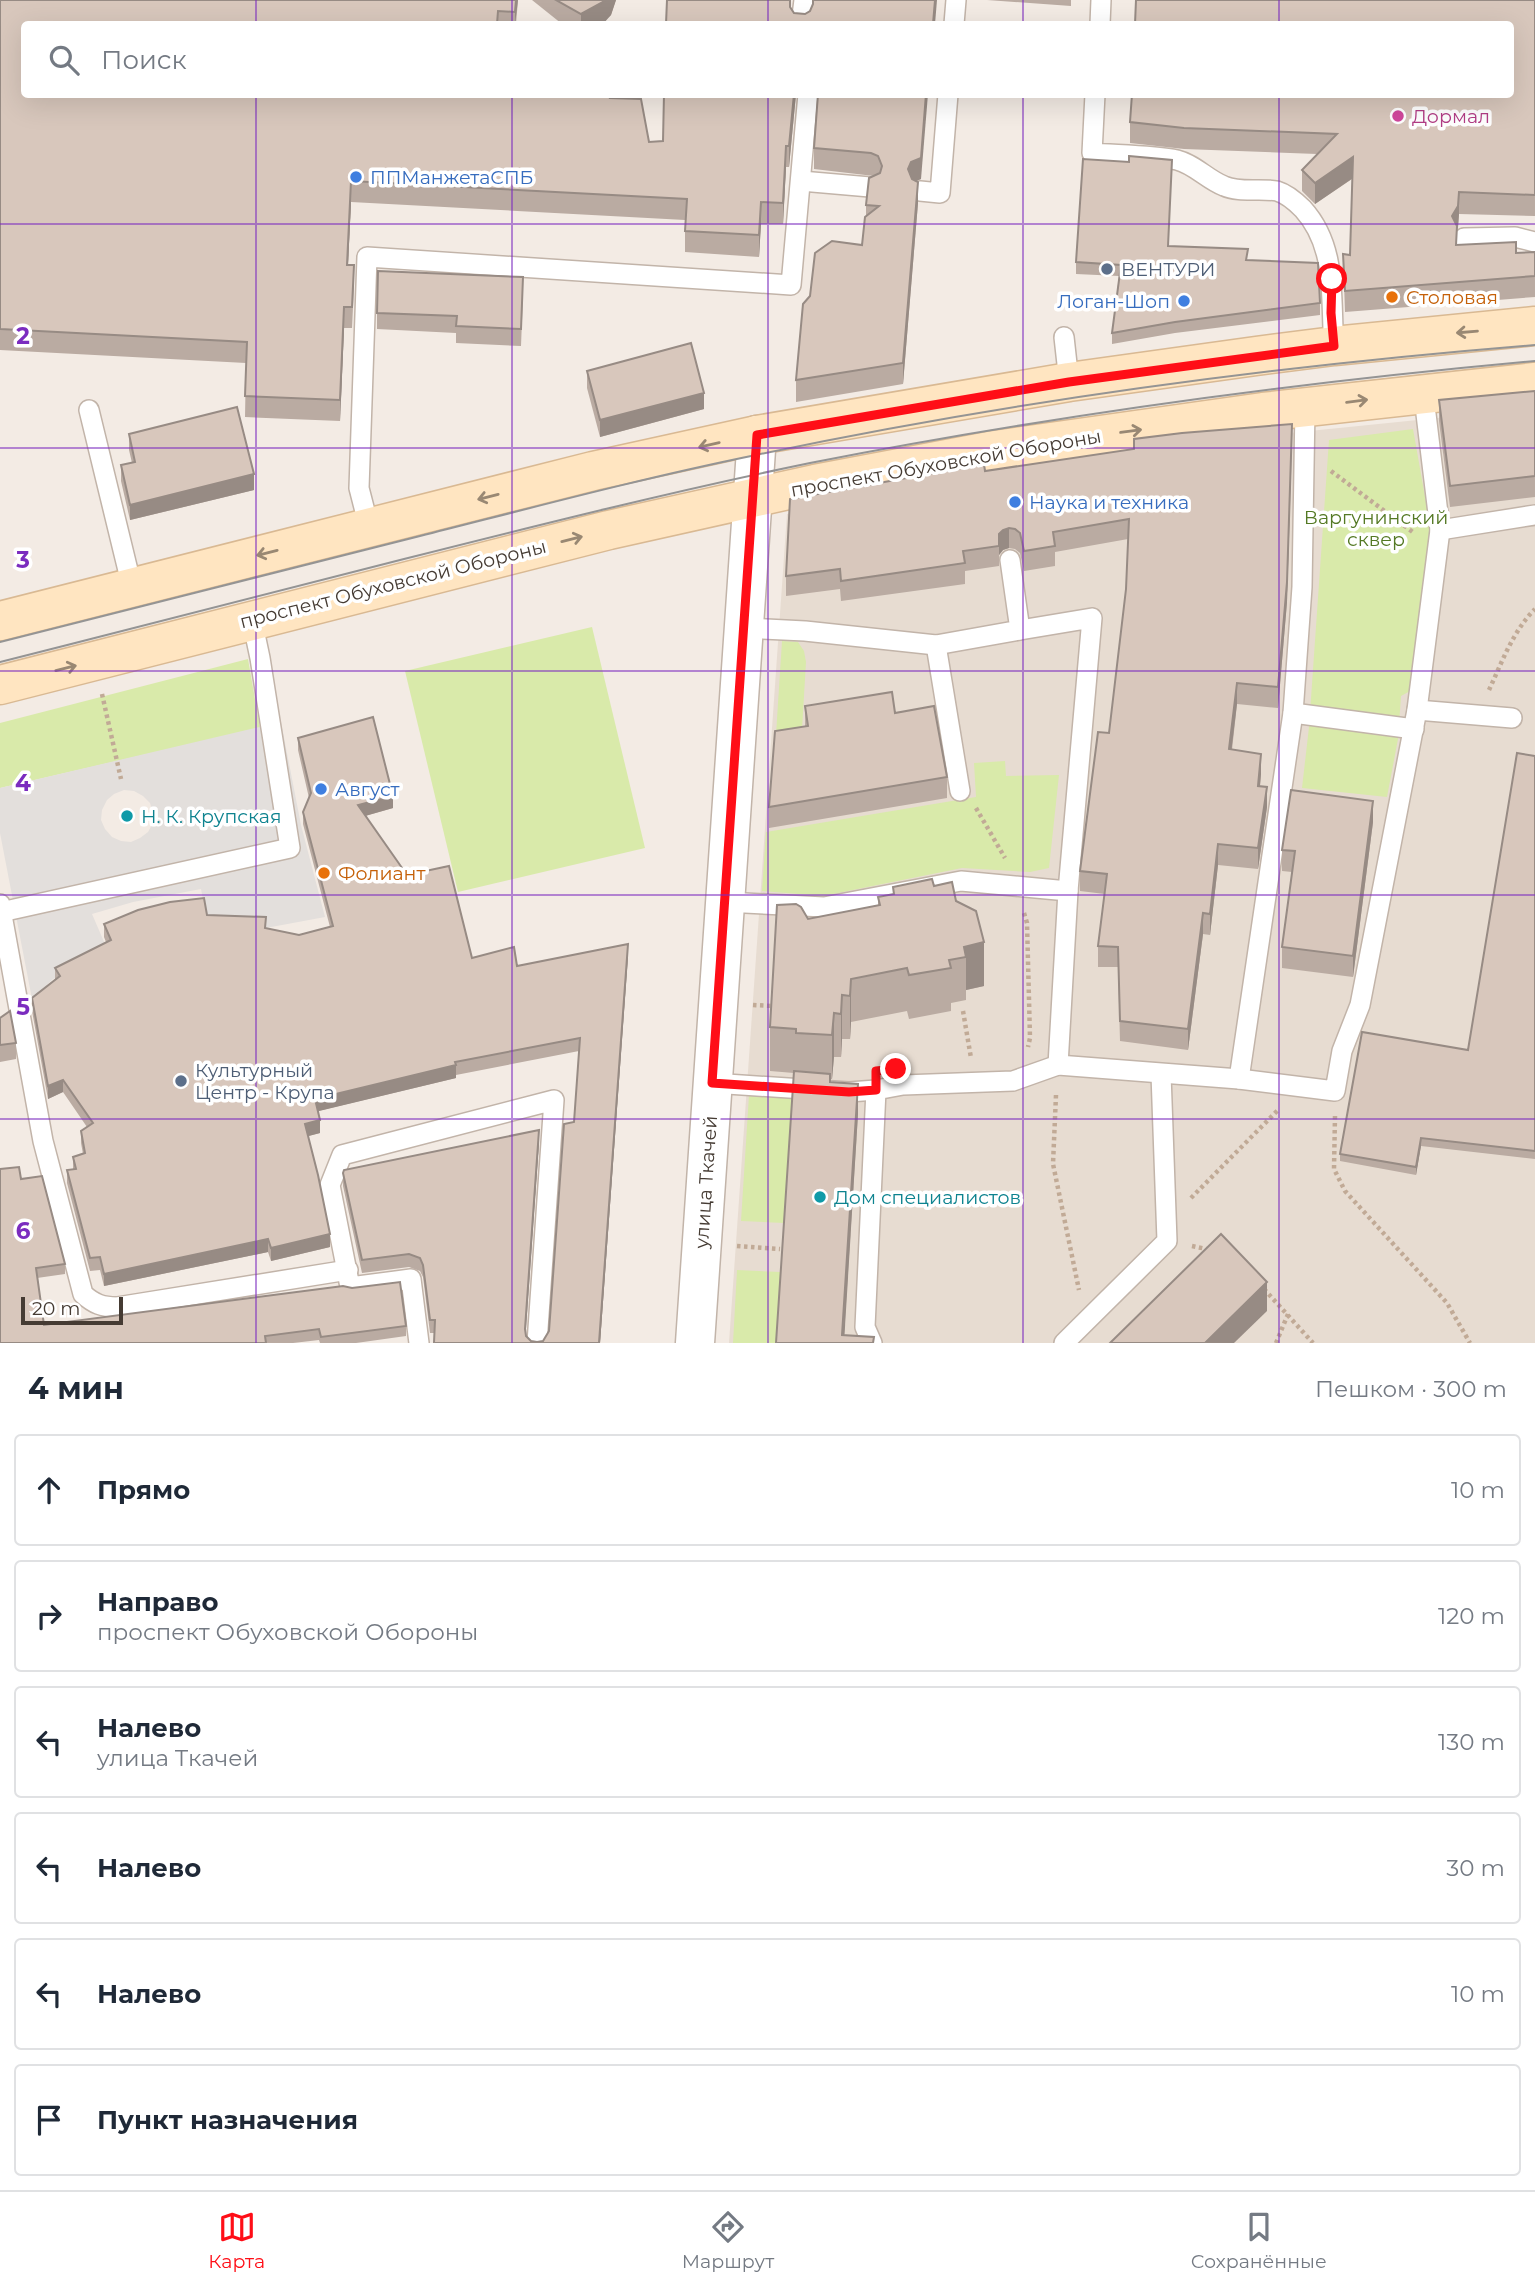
<!DOCTYPE html>
<html lang="ru">
<head>
<meta charset="utf-8">
<style>
	:root { --surface:#fff; --page:#f6f6f7; --text:#1f2937; --muted:#747a83; --line:#e0e1e3; --accent:#ff0e17 }
	body { margin:0; font-family:Montserrat,sans-serif; background:var(--page); color:var(--text) }
	.scale { position:absolute; left:21px; bottom:18px; width:102px; box-sizing:border-box; padding-left:7px; border:4px solid #453b33; border-top:0; font-size:19px; line-height:24px; white-space:nowrap; color:#453b33; -webkit-text-stroke:5px #fff; paint-order:stroke }
	.stop { position:absolute; width:21px; height:21px; margin:-16px; border:5px solid #ff0e17; border-radius:50%; background:#fff }
	.stop.end { background:#ff0e17; border-color:#fff; box-shadow:0 2px 7px #0008 }
	.list { margin:0; padding:0; list-style:none }
	h2 { display:flex; justify-content:space-between; align-items:center; height:91px; margin:0; padding:0 28px; font-size:30px }
	h2 small { font-size:23px; font-weight:400; color:var(--muted) }
	.list li { display:grid; grid-template-columns:46px 1fr auto; gap:21px; align-items:center; box-sizing:border-box; height:112px; margin:0 14px 14px; padding:0 14px; border:2px solid var(--line); border-radius:7px }
	.list b { display:block; font-size:26px; white-space:nowrap }
	.list p { margin:0; font-size:23px; white-space:nowrap; color:var(--muted) }
	.list em { font-size:23px; font-style:normal; color:var(--muted) }
	.icon { flex:none; width:38px; height:38px; fill:none; stroke:currentColor; stroke-width:2; stroke-linecap:round; stroke-linejoin:round }
	.map { position:relative; flex:none; width:1535px; height:1343px; overflow:hidden }
	.search { position:absolute; background:var(--surface); box-shadow:0 7px 28px #0002; left:21px; right:21px; top:21px; height:77px; display:flex; align-items:center; gap:18px; box-sizing:border-box; padding:0 24px; border-radius:7px; color:var(--muted); font-size:26px }
	.sheet { height:847px; background:var(--surface) }
	nav { display:flex; justify-content:space-around; align-items:center; box-sizing:border-box; height:98px; border-top:2px solid var(--line); background:var(--surface); font-size:19px; color:var(--muted) }
	nav a { display:grid; justify-items:center; gap:4px }
	nav .on { color:var(--accent) }
	.map>svg:first-child { display:block }
	.residential { fill:#e7dcd1 }
	.green { fill:#d9eaaa }
	.parking { fill:#e3dfdc; fill-rule:evenodd }
	.lines { fill:none; stroke-linecap:round; stroke-linejoin:round }
	.service-casing { stroke:#c2b4a9; stroke-width:22 }
	.minor-casing { stroke:#c2b4a9; stroke-width:41 }
	.secondary-casing { stroke:#d9b993; stroke-width:41 }
	.path { stroke:#c1aa96; stroke-width:4.5; stroke-dasharray:3.5 3.5; stroke-linecap:butt }
	.service { stroke:#fff; stroke-width:19 }
	.minor { stroke:#fff; stroke-width:38 }
	.secondary { stroke:#ffe5c1; stroke-width:38 }
	.tram { stroke:#949494; stroke-width:2 }
	.wall { fill:#baaba2 }
	.shaded-wall { fill:#978b84 }
	.building { fill:#d8c7bc; stroke:#978b84; stroke-width:2 }
	.oneway { stroke:#998873 }
	.route { stroke:#ff0e17; stroke-width:9 }
	.grid { fill:none; stroke:#7b2cbf; stroke-width:2; stroke-opacity:0.55 }
	.hotel-dot { fill:#d1479c; stroke:#fff; stroke-width:2.5 }
	.shop-dot { fill:#3f7fe0; stroke:#fff; stroke-width:2.5 }
	.service-dot { fill:#5c6f8a; stroke:#fff; stroke-width:2.5 }
	.food-dot { fill:#e8710a; stroke:#fff; stroke-width:2.5 }
	.culture-dot { fill:#0f9aa8; stroke:#fff; stroke-width:2.5 }
	.labels { text-anchor:middle; dominant-baseline:central; stroke-width:7; stroke-linejoin:round; paint-order:stroke }
	.hotel-label { font-size:19px; fill:#b23c85; stroke:#fff; text-anchor:start }
	.shop-label { font-size:19px; fill:#366cbe; stroke:#fff; text-anchor:start }
	.service-label { font-size:19px; fill:#4e5e75; stroke:#fff; text-anchor:start }
	.food-label { font-size:19px; fill:#c56008; stroke:#fff; text-anchor:start }
	.street-label { font-size:19px; fill:#453b33; stroke:#fff }
	.park-label { font-size:19px; fill:#547924; stroke:#fff }
	.culture-label { font-size:19px; fill:#0d838f; stroke:#fff; text-anchor:start }
	.grid-label { font-size:23px; text-anchor:middle; font-weight:bold; fill:#7b2cbf; stroke:#fff; stroke-width:7; stroke-linejoin:round; paint-order:stroke }
</style>
</head>
<body>
<div class="map">
<svg width="1535" height="1343" viewBox="0 0 1535 1343">
	<rect width="100%" height="100%" fill="#f3ebe4"/>
	<path class="residential" d="M1535,408V1343H729L787,514L1163,446Z"/>
	<g class="green">
		<path d="M1413,429L1430,525L1412,690L1401,696L1398,739L1387,797L1302,788L1309,727L1329,440Z"/>
		<path d="M592,627L645,848L458,892L405,671Z"/>
		<path d="M782,641L798,642L804,651L806,662L801,746L775,750Z"/>
		<path d="M248,659L260,728L0,788V723Z"/>
		<path d="M1005,761L1006,776L1059,775L1049,868L1030,872L962,868L823,896L762,891L766,832L976,797L974,763Z"/>
		<path d="M749,1095L849,1101L858,1104V1113L792,1108L784,1223L741,1221Z"/>
		<path d="M737,1270L781,1272L776,1343H733Z"/>
	</g>
	<path class="parking" d="M281,722L301,825L325,917L266,928L208,926L201,889L133,902L92,914L108,951L53,979L32,999L0,833V788ZM124,790L134,791L143,796L150,803L153,813V823L148,832L140,838L131,842L121,841L112,837L105,829L101,820L102,810L107,800L114,794Z"/>
	<g class="lines">
		<defs>
			<g id="service">
				<path d="M801,24L804,0"/>
				<path d="M954,24L956,0"/>
				<path d="M1100,24L1101,0"/>
				<path d="M1095,94L1092,153C1117,155 1153,155 1177,160C1194,164 1208,180 1224,186C1239,193 1260,188 1277,191C1287,194 1296,202 1303,209C1338,248 1330,298 1334,346"/>
				<path d="M801,181L870,187"/>
				<path d="M920,191L940,193L948,94"/>
				<path d="M1464,238L1515,237L1535,242"/>
				<path d="M1064,337L1069,382"/>
				<path d="M89,410L132,587"/>
				<path d="M369,527L359,488L367,257L791,285L808,94"/>
				<path d="M1440,530L1535,515"/>
				<path d="M744,628L805,631L936,645L1020,630L1010,560"/>
				<path d="M936,645L960,791"/>
				<path d="M1417,710L1512,718"/>
				<path d="M1293,713L1414,729"/>
				<path d="M725,902L824,907L961,881L1068,891"/>
				<path d="M0,904L43,1141L83,1294C94,1304 102,1307 117,1307L348,1270"/>
				<path d="M1,912L290,848L260,658L252,620"/>
				<path d="M1058,1065L1239,1079L1293,713L1302,587L1305,407"/>
				<path d="M1239,1079L1335,1091L1342,1051L1360,1005L1417,710L1440,530L1426,414"/>
				<path d="M712,1083L849,1092L876,1090"/>
				<path d="M419,1343L411,1279L350,1287L330,1185L342,1155L554,1100L537,1343"/>
				<path d="M872,1343L865,1327L876,1090L903,1085L1013,1081L1058,1065L1068,891L1092,618L1020,630"/>
				<path d="M1064,1343L1167,1241L1161,1074"/>
			</g>
			<path id="minor" d="M695,1343L757,435"/>
			<g id="secondary">
				<path d="M0,621L593,471L757,435L1069,382L1256,356L1334,346L1535,326"/>
				<path d="M0,685L609,530L815,484L995,450L1263,412L1535,382"/>
			</g>
		</defs>
		<use href="#service" class="service-casing"/>
		<use href="#minor" class="minor-casing"/>
		<use href="#secondary" class="secondary-casing"/>
		<g class="path">
			<path d="M1331,471L1414,533"/>
			<path d="M1489,690C1502,662 1513,631 1535,609"/>
			<path d="M102,694L121,779"/>
			<path d="M976,808L1005,858"/>
			<path d="M1024,913L1027,923L1030,1038L1028,1047"/>
			<path d="M753,1005L773,1006"/>
			<path d="M963,1011L971,1058"/>
			<path d="M1056,1095L1053,1164L1079,1290"/>
			<path d="M1335,1116L1334,1169L1345,1191L1447,1303L1470,1343"/>
			<path d="M1191,1198L1278,1110"/>
			<path d="M737,1246L780,1249"/>
			<path d="M1192,1246L1211,1250"/>
			<path d="M1264,1289L1313,1343"/>
			<path d="M1276,1343L1288,1314"/>
		</g>
		<use href="#service" class="service"/>
		<use href="#minor" class="minor"/>
		<use href="#secondary" class="secondary"/>
		<g class="tram">
			<path d="M0,642C140,607 280,571 420,536C531,508 643,478 756,455C1013,401 1273,366 1535,345"/>
			<path d="M0,662C135,628 270,593 404,559C539,525 674,491 810,463C1050,416 1292,383 1535,361"/>
		</g>
	</g>
	<g class="wall">
		<path d="M0,0H518L516,24H24V94L612,98L649,142L663,141L664,94H796L789,167H786L783,224H761L759,257L685,252V220L351,202L348,265L354,286L352,328H344L340,421L245,417L246,363L0,350Z"/>
		<path d="M532,0H616L611,15L601,24H562Z"/>
		<path d="M987,0H1071V6Z"/>
		<path d="M1535,0V216L1459,214L1458,227L1457,229V245L1516,253L1535,252V297L1345,312L1343,254L1350,255L1352,179L1315,204L1302,191V170L1317,154L1184,149L1130,143V122Z"/>
		<path d="M818,94L921,179L916,181L918,203L903,384L796,402V380L862,245L866,216V205L874,176L814,169V148Z"/>
		<path d="M1169,246L1248,260L1320,303V315L1175,333L1112,344V333L1119,276L1076,274V262Z"/>
		<path d="M523,294L521,346L456,343V333L377,329V313Z"/>
		<path d="M587,371L704,409L600,437L587,388Z"/>
		<path d="M1535,391V497L1450,507L1439,421V400Z"/>
		<path d="M129,434L254,490L130,520L121,481V465L132,463L129,450Z"/>
		<path d="M1292,444L1287,602L1278,708L1237,704L1232,750L1261,774L1260,786L1267,807L1258,869L1218,865L1210,935L1203,934L1188,1050L1120,1041L1118,967H1098V946L1105,894L1080,891V871L1109,733L1126,589L1128,539L1055,552V566L1024,571L1020,553L1015,549L1009,548L1003,550L999,555V566L965,571V584L841,601L840,589L786,596V576L985,471Z"/>
		<path d="M805,706L895,713L947,777V798L769,828V807L805,726Z"/>
		<path d="M298,738L393,808L365,816L407,875L472,958L517,966L628,956L600,1343H434V1333H430L423,1277L420,1271L409,1267L362,1273L343,1186V1173L539,1142L525,1332L526,1336L531,1341L537,1342L543,1341L549,1331L574,1122L579,1051L456,1075V1078L318,1111L320,1133L308,1136L330,1247L271,1261L268,1252L104,1286L100,1270L90,1271L67,1183V1170L73,1169V1157L83,1154L81,1143V1131L87,1127L63,1092L48,1099L32,1011V998L55,980V968L106,942L104,937V924L266,929L299,935L330,927L303,824V812L309,798L298,750Z"/>
		<path d="M1535,756V1159L1421,1146L1416,1175L1340,1161V1154L1468,1050Z"/>
		<path d="M1373,822L1353,977L1282,968V947L1292,872L1282,871V850Z"/>
		<path d="M934,886L956,901L984,986L966,990V1000L951,1003V1011L909,1019L907,1011L851,1022L850,1039H842L841,1057H834L832,1079H830V1083L858,1114L844,1335L776,1343L794,1073L770,1071V1027L808,919L878,905V897L893,894V887Z"/>
		<path d="M0,1018L16,1043V1059L0,1062Z"/>
		<path d="M21,1179L65,1264V1274L37,1278L44,1325L406,1326V1336L356,1343H320L319,1340L293,1343H0Z"/>
	</g>
	<g class="shaded-wall">
		<path d="M516,0H518L515,24V12Z"/>
		<path d="M605,0H616L611,15L603,24H581V14Z"/>
		<path d="M935,0H937L935,24H933Z"/>
		<path d="M794,94H796L789,167V146Z"/>
		<path d="M926,94H928L921,179L911,183L908,169Z"/>
		<path d="M786,146V167L783,224V203Z"/>
		<path d="M1353,157V178L1315,204V183Z"/>
		<path d="M351,181V202L347,286V265Z"/>
		<path d="M918,182V203L903,384V363Z"/>
		<path d="M1459,192V214L1458,227L1457,229V248L1452,216Z"/>
		<path d="M761,202V224L759,257V235Z"/>
		<path d="M344,307V328L340,421V400Z"/>
		<path d="M704,393V409L600,437V420Z"/>
		<path d="M1292,424L1287,602L1278,708V687Z"/>
		<path d="M254,474V490L130,520V505Z"/>
		<path d="M1009,528V548L1003,550L999,555V566V534L1003,530Z"/>
		<path d="M1237,683V704L1229,770V749Z"/>
		<path d="M1261,754V774L1258,806V786Z"/>
		<path d="M1267,787V807L1258,869V848Z"/>
		<path d="M393,796V808L358,818V805Z"/>
		<path d="M1373,801V822L1353,977V956Z"/>
		<path d="M1218,844V865L1210,935V914Z"/>
		<path d="M1203,913V934L1188,1050V1029Z"/>
		<path d="M984,942V986L966,990V957L964,947Z"/>
		<path d="M628,944V956L600,1343H599Z"/>
		<path d="M851,979V1022L850,1039V996Z"/>
		<path d="M842,995V1039L841,1057V1014Z"/>
		<path d="M834,1013V1057L832,1079V1035Z"/>
		<path d="M456,1065V1078L315,1112V1099Z"/>
		<path d="M63,1080V1092L48,1099V1086Z"/>
		<path d="M858,1084V1114L844,1343H842Z"/>
		<path d="M320,1120V1133L305,1137V1124Z"/>
		<path d="M539,1130V1142L525,1342V1329Z"/>
		<path d="M1421,1138V1146L1416,1175V1167Z"/>
		<path d="M330,1234V1247L271,1261V1248Z"/>
		<path d="M268,1239V1252L104,1286V1274Z"/>
		<path d="M1267,1282V1311L1234,1343H1205Z"/>
	</g>
	<g class="building">
		<path d="M0,0H516L515,12L498,11L497,24H24V94H611L610,98L641,99L649,142L663,141L664,94H794L789,146H786L783,203L761,202L759,235L685,231L687,199L351,181L347,265H354L352,307H344L340,400L245,396L247,342L0,329Z"/>
		<path d="M556,0H605L603,2L581,14Z"/>
		<path d="M667,0H790V7L794,13L805,14L810,11L813,4V0H935L933,24H666Z"/>
		<path d="M1136,0H1535V195L1459,192L1458,206L1452,216L1457,226L1456,245L1516,242V253L1535,252V276L1345,291L1343,254L1350,255L1353,157L1315,183L1302,170L1337,134L1184,128L1130,122L1132,94H1510V24H1135Z"/>
		<path d="M818,94H926L921,158L911,162L908,169L912,179L918,182L903,363L796,380L803,304L810,296L815,253L832,241L862,245L865,217L879,206L866,205L869,178L880,173L882,166L878,156L871,153L814,148Z"/>
		<path d="M1129,156L1172,160L1168,246L1248,249L1246,260L1318,263L1320,303L1175,322L1112,333L1121,265L1076,262L1083,159L1129,162Z"/>
		<path d="M378,271L523,277L521,329L456,326L457,316L377,313Z"/>
		<path d="M691,343L704,393L600,420L587,371Z"/>
		<path d="M1535,391V476L1450,486L1439,400Z"/>
		<path d="M237,407L254,474L130,505L121,465L135,462L129,434Z"/>
		<path d="M1292,424L1287,582L1278,687L1237,683L1229,749L1261,754L1258,786L1267,787L1258,848L1218,844L1210,914L1203,913L1188,1029L1120,1021L1118,947L1098,946L1107,874L1080,871L1098,732L1109,733L1126,589L1129,519L1053,532L1055,546L1024,551L1020,533L1015,529L1009,528L1003,530L999,534V546L963,551L965,563L841,581L840,569L786,576L790,499L984,464L985,471L1134,449V439L1182,433Z"/>
		<path d="M892,692L895,713L934,706L947,777L769,807L775,731L808,726L805,706Z"/>
		<path d="M373,717L393,796L358,805L407,875L449,866L472,958L514,947L517,966L628,944L599,1343H434L435,1320H430L423,1265L420,1258L409,1254L362,1260L343,1173L344,1170L539,1130L525,1329L526,1336L531,1341L537,1342L543,1341L549,1331L564,1124L574,1122L580,1038L455,1062L456,1065L315,1099L320,1120L305,1124L318,1175L330,1234L271,1248L268,1239L104,1274L100,1257L90,1258L67,1170L76,1169L73,1157L85,1153L81,1131L93,1123L63,1080L48,1086L32,998L60,976L55,968L111,940L104,924L138,910L170,902L204,898L207,915L266,917L265,928L299,935L333,926L303,812L311,793L298,738Z"/>
		<path d="M1517,753L1535,756V1151L1421,1138L1416,1167L1340,1154L1362,1032L1468,1050Z"/>
		<path d="M1291,790L1373,801L1353,956L1282,947L1295,851L1282,850Z"/>
		<path d="M932,879L934,886L952,882L956,901L976,911L984,942L964,947L966,957L949,960L951,968L909,975L907,968L851,979L850,996L842,995L841,1014L834,1013L832,1035L796,1033V1029L770,1027L777,905L796,904L801,907L808,919L880,905L878,897L894,894L893,887Z"/>
		<path d="M10,1011L16,1043L0,1045V1018Z"/>
		<path d="M794,1071L830,1074V1082L858,1084L842,1335L874,1337L873,1343H776Z"/>
		<path d="M19,1167L21,1179L42,1176L65,1264L36,1268L44,1325L343,1286L352,1288L400,1282L406,1326L321,1337L319,1329L265,1336L266,1343H0V1169Z"/>
		<path d="M1221,1234L1267,1282L1205,1343H1110Z"/>
	</g>
	<defs><path id="oneway-shaft" d="M-6 0H5M1.5-3L5.5 0L1.5 3" fill="none" stroke-width="1.6" stroke-linecap="round" stroke-linejoin="round" transform="scale(1.75)"/></defs>
	<g class="oneway">
		<use href="#oneway-shaft" transform="translate(1467 332) rotate(175)"/>
		<use href="#oneway-shaft" transform="translate(1357 401) rotate(-7)"/>
		<use href="#oneway-shaft" transform="translate(1131 431) rotate(-8)"/>
		<use href="#oneway-shaft" transform="translate(709 445) rotate(167)"/>
		<use href="#oneway-shaft" transform="translate(488 497) rotate(166)"/>
		<use href="#oneway-shaft" transform="translate(572 539) rotate(-14)"/>
		<use href="#oneway-shaft" transform="translate(267 553) rotate(166)"/>
		<use href="#oneway-shaft" transform="translate(66 668) rotate(-14)"/>
	</g>
	<g class="lines">
		<path class="route" d="M896,1069L876,1071V1090L849,1092L712,1083L757,435L1069,382L1334,346L1331,313L1332,279"/>
	</g>
	<path class="grid" d="M256,0V24M512,0V24M768,0V24M1023,0V24M1279,0V24M256,94V1343M512,94V1343M768,94V1343M1023,94V1343M1279,94V1343M0,224H1535M0,448H1535M0,671H1535M0,895H1535M0,1119H1535"/>
	<circle class="hotel-dot" cx="1398" cy="116" r="7"/>
	<g class="shop-dot">
		<circle cx="356" cy="177" r="7"/>
		<circle cx="1184" cy="301" r="7"/>
		<circle cx="1015" cy="502" r="7"/>
		<circle cx="321" cy="789" r="7"/>
	</g>
	<g class="service-dot">
		<circle cx="1107" cy="269" r="7"/>
		<circle cx="181" cy="1081" r="7"/>
	</g>
	<g class="food-dot">
		<circle cx="1392" cy="297" r="7"/>
		<circle cx="324" cy="873" r="7"/>
	</g>
	<g class="culture-dot">
		<circle cx="127" cy="816" r="7"/>
		<circle cx="820" cy="1197" r="7"/>
	</g>
	<g class="labels">
		<g class="hotel-label">
			<text x="1412" y="116">Дормал</text>
		</g>
		<g class="shop-label">
			<text x="370" y="177">ППМанжетаСПБ</text>
			<text x="1170" y="301" text-anchor="end">Логан-Шоп</text>
			<text x="1029" y="502">Наука и техника</text>
			<text x="335" y="789">Август</text>
		</g>
		<g class="service-label">
			<text x="1121" y="269">ВЕНТУРИ</text>
			<text x="195" y="1070">Культурный<tspan x="195" dy="22">Центр - Крупа</tspan></text>
		</g>
		<g class="food-label">
			<text x="1406" y="297">Столовая</text>
			<text x="338" y="873">Фолиант</text>
		</g>
		<g class="street-label">
			<text transform="translate(946 463) rotate(-10)">проспект Обуховской Обороны</text>
			<text transform="translate(393 584) rotate(-14)">проспект Обуховской Обороны</text>
			<text transform="translate(706 1182) rotate(-86)">улица Ткачей</text>
		</g>
		<g class="park-label">
			<text x="1376" y="517">Варгунинский<tspan x="1376" dy="22">сквер</tspan></text>
		</g>
		<g class="culture-label">
			<text x="141" y="816">Н. К. Крупская</text>
			<text x="834" y="1197">Дом специалистов</text>
		</g>
	</g>
	<g class="grid-label">
		<text x="23" y="344">2</text>
		<text x="23" y="568">3</text>
		<text x="23" y="791">4</text>
		<text x="23" y="1015">5</text>
		<text x="23" y="1239">6</text>
	</g>
</svg>
<div class="scale">20 m</div>
<div class="stop" style="left:1332px;top:279px"></div>
<div class="stop end" style="left:896px;top:1069px"></div>
<div class="search"><svg class="icon" aria-label="search" viewBox="0 0 24 24"><circle cx="10" cy="10" r="6"/><path d="M15 15l6 6"/></svg>Поиск</div>
</div>
<section class="sheet">
<h2>4 мин<small>Пешком · 300 m</small></h2>
<ul class="list">
<li><svg class="icon" aria-label="ahead" viewBox="0 0 24 24"><path d="M12 20V5M6 11l6-6 6 6"/></svg><div><b>Прямо</b></div><em>10 m</em></li>
<li><svg class="icon" aria-label="right" viewBox="0 0 24 24"><path d="M7 20v-9h11M14 6l5 5-5 5"/></svg><div><b>Направо</b><p>проспект Обуховской Обороны</p></div><em>120 m</em></li>
<li><svg class="icon" aria-label="left" viewBox="0 0 24 24"><path d="M17 20v-9H6M10 6l-5 5 5 5"/></svg><div><b>Налево</b><p>улица Ткачей</p></div><em>130 m</em></li>
<li><svg class="icon" aria-label="left" viewBox="0 0 24 24"><path d="M17 20v-9H6M10 6l-5 5 5 5"/></svg><div><b>Налево</b></div><em>30 m</em></li>
<li><svg class="icon" aria-label="left" viewBox="0 0 24 24"><path d="M17 20v-9H6M10 6l-5 5 5 5"/></svg><div><b>Налево</b></div><em>10 m</em></li>
<li><svg class="icon" aria-label="arrive" viewBox="0 0 24 24"><path d="M6 21V4h12l-3 4 3 4H6"/></svg><div><b>Пункт назначения</b></div></li>
</ul>
</section>
<nav>
<a class="on"><svg class="icon" aria-label="map" viewBox="0 0 24 24"><path d="M3 6l6-2 6 2 6-2v14l-6 2-6-2-6 2zM9 4v14M15 6v14"/></svg>Карта</a>
<a><svg class="icon" aria-label="directions" viewBox="0 0 24 24"><path d="M12 3l9 9-9 9-9-9zM9 14v-3h6M13 9l2 2-2 2"/></svg>Маршрут</a>
<a><svg class="icon" aria-label="saved" viewBox="0 0 24 24"><path d="M7 4h10v16l-5-4-5 4z"/></svg>Сохранённые</a>
</nav>
</body>
</html>
